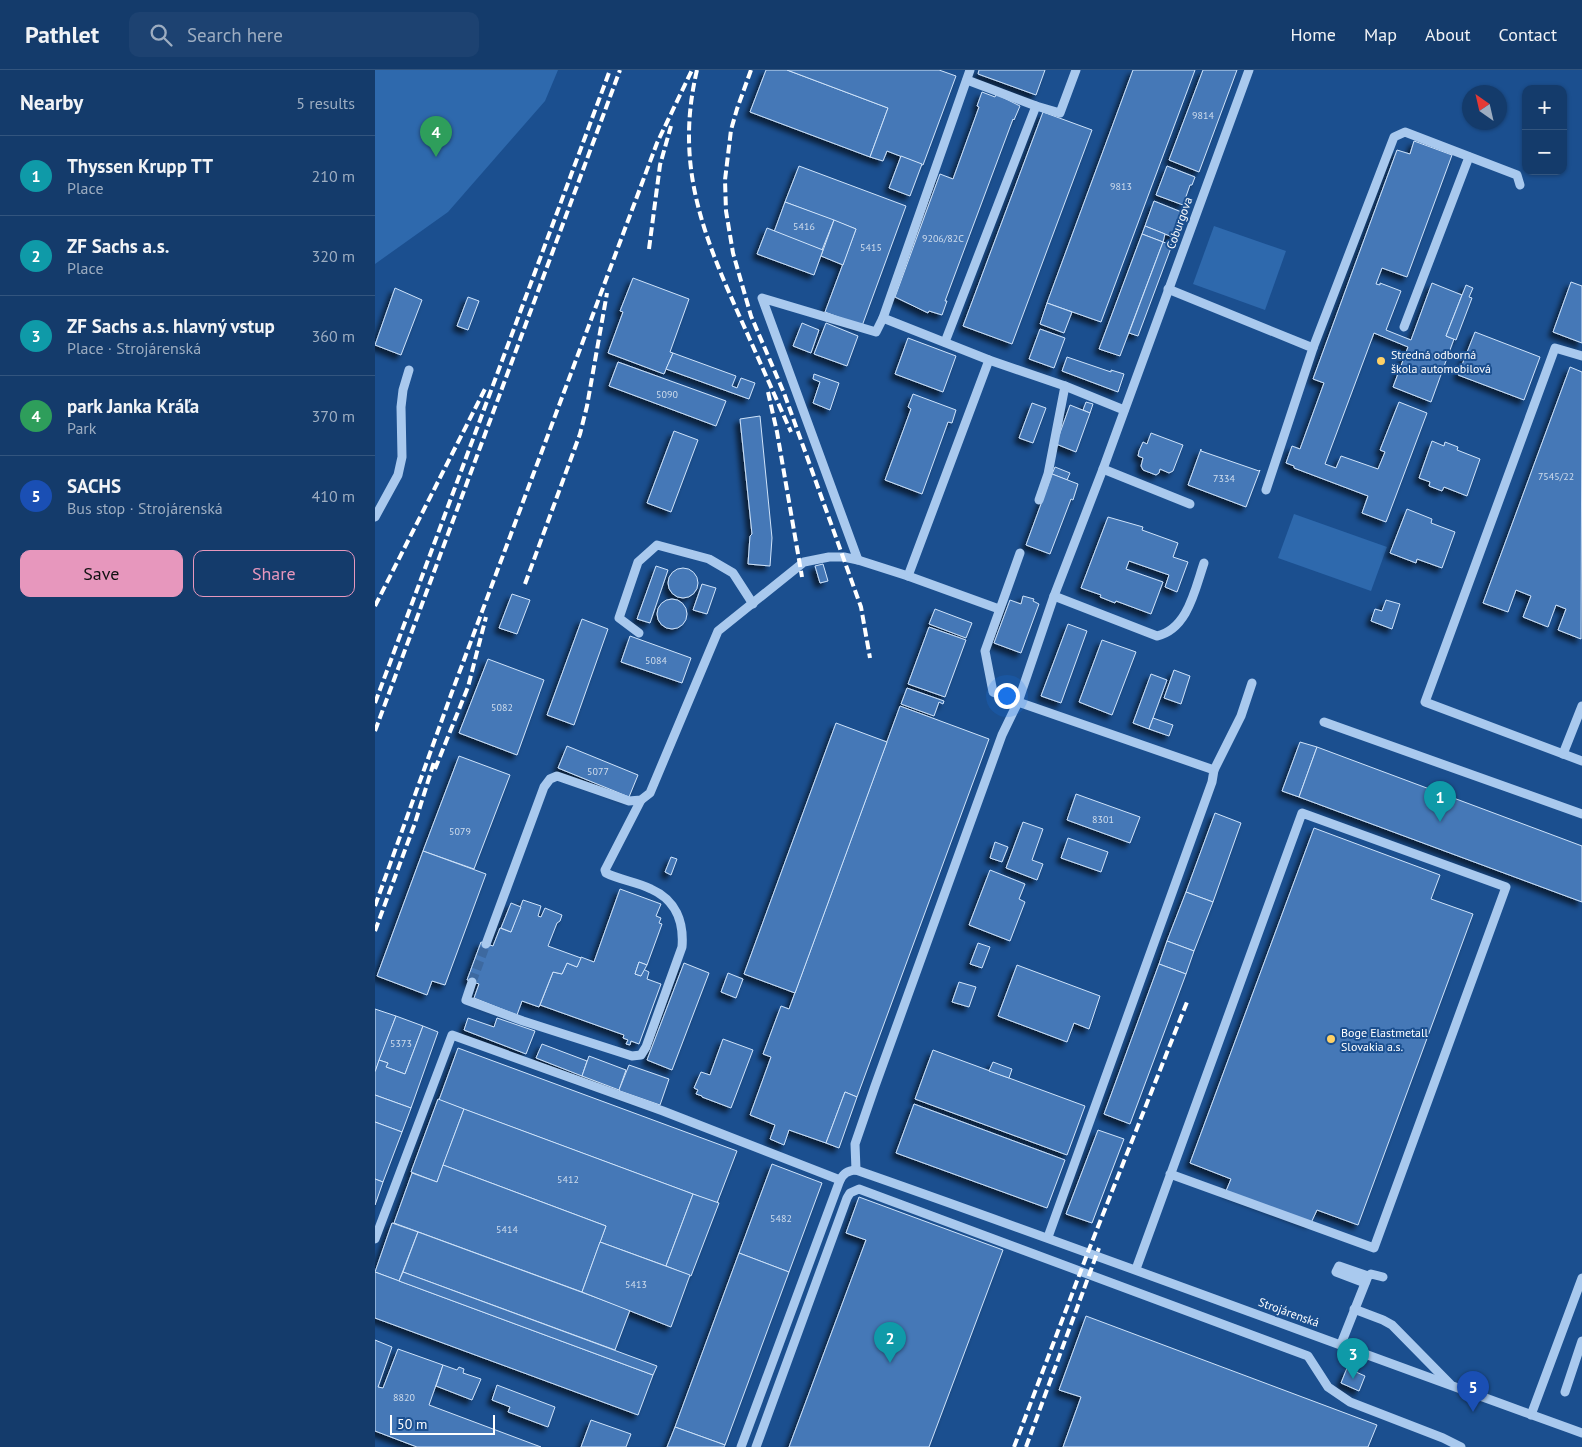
<!DOCTYPE html>
<html lang="en">
<head>
<meta charset="utf-8">
<style>
	:root { --surface:#143b6b; --page:#1d4271; --text:#f1f3f6; --muted:#9dadc1; --line:#33557e; --accent:#e797bd }
	body { margin:0; font-family:"PT Sans",sans-serif; background:var(--page); color:var(--text) }
	.controls { position:absolute; right:15px; top:15px; display:grid; overflow:hidden; border-radius:10px; box-shadow:0 1px 4px #0004 }
	.controls button { width:45px; height:45px; display:grid; place-items:center; padding:0; border:0; border-bottom:1px solid var(--line); background:var(--surface); color:var(--text); font:25px sans-serif }
	.compass { position:absolute; left:1087px; top:15px; width:45px; height:45px; border-radius:50%; background:var(--surface); box-shadow:0 1px 4px #0004; rotate:326deg }
	.scale { position:absolute; left:15px; bottom:12px; width:105px; box-sizing:border-box; padding-left:5px; border:2px solid #fff; border-top:0; font-size:14px; line-height:18px; white-space:nowrap; color:#fff; -webkit-text-stroke:4px #1b4f8f; paint-order:stroke }
	.you { position:absolute; left:631px; top:625px; width:18px; height:18px; margin:-12px; border:4px solid #fff; border-radius:50%; background:#1a73e8; box-shadow:0 0 0 8px #1a73e833 }
	.badge { display:grid; place-items:center; width:32px; height:32px; border-radius:50%; background:var(--accent); color:#fff; font-size:16px; font-weight:700 }
	.pin { position:absolute; translate:-50% -41px; filter:drop-shadow(0 1px 2px #0008) }
	.pin::after { content:''; position:absolute; top:26px; width:18px; height:15px; background:inherit; clip-path:polygon(0 0,100% 0,50% 100%) }
	.list { margin:0; padding:0; list-style:none }
	h2 { display:flex; justify-content:space-between; align-items:center; height:65px; margin:0; padding:0 20px; font-size:21px }
	h2 small { font-size:16px; font-weight:400; color:var(--muted) }
	.list li { display:grid; grid-template-columns:32px 1fr auto; gap:15px; align-items:center; box-sizing:border-box; height:80px; padding:0 20px; border-top:1px solid var(--line) }
	.list b { display:block; font-size:19px; white-space:nowrap }
	.list p { margin:0; font-size:16px; white-space:nowrap; color:var(--muted) }
	.list em { font-size:16px; font-style:normal; color:var(--muted) }
	.actions { display:flex; gap:10px; padding:15px 20px }
	.actions a { flex:1; padding:11px 0; border:1px solid var(--accent); border-radius:10px; text-align:center; font-size:18px; color:var(--accent) }
	.actions .main { background:var(--accent); color:#111 }
	.icon { flex:none; width:28px; height:28px; fill:none; stroke:currentColor; stroke-width:2; stroke-linecap:round; stroke-linejoin:round }
	.map { position:relative; flex:none; width:1207px; height:1377px; overflow:hidden }
	header { display:flex; align-items:center; gap:30px; box-sizing:border-box; height:70px; padding:0 25px; background:var(--surface); border-bottom:1px solid var(--line) }
	header strong { font-size:24px }
	nav { display:flex; gap:28px; margin-inline-start:auto; font-size:18px }
	.search { width:350px; height:45px; background:var(--page); display:flex; align-items:center; gap:12px; box-sizing:border-box; padding:0 18px; border-radius:10px; color:var(--muted); font-size:19px }
	main { display:flex }
	aside { flex:1; background:var(--surface) }
	.map>svg:first-child { display:block }
	.green { fill:#2e69ad }
	.building { fill:#4478b7; stroke:#cfe3fa; filter:url(#shadow) }
	.lines { fill:none; stroke-linecap:round; stroke-linejoin:round }
	.minor-tunnel { stroke:#3d69a0; stroke-width:9; stroke-dasharray:9 4.5; stroke-linecap:butt }
	.minor { stroke:#a9c9ee; stroke-width:9 }
	.rail { stroke:#fff; stroke-width:4; stroke-dasharray:9 4; stroke-linecap:butt }
	.poi-dot { fill:#ffd166; stroke:#1b4f8f; stroke-width:2 }
	.labels { text-anchor:middle; dominant-baseline:central; stroke-width:4; stroke-linejoin:round; paint-order:stroke }
	.number-label { font-size:10px; fill:#d0dded }
	.street-label { font-size:12px; fill:#fff; stroke:#1b4f8f }
	.poi-label { font-size:12px; fill:#fff; stroke:#1b4f8f; text-anchor:start }
</style>
</head>
<body>
<header>
<strong>Pathlet</strong>
<div class="search"><svg class="icon" aria-label="search" viewBox="0 0 24 24"><circle cx="10" cy="10" r="6"/><path d="M15 15l6 6"/></svg>Search here</div>
<nav><a>Home</a><a>Map</a><a>About</a><a>Contact</a></nav>
</header>
<main>
<aside>
<h2>Nearby<small>5 results</small></h2>
<ul class="list">
<li><span class="badge" style="background:#0f9aa8">1</span><div><b>Thyssen Krupp TT</b><p>Place</p></div><em>210 m</em></li>
<li><span class="badge" style="background:#0f9aa8">2</span><div><b>ZF Sachs a.s.</b><p>Place</p></div><em>320 m</em></li>
<li><span class="badge" style="background:#0f9aa8">3</span><div><b>ZF Sachs a.s. hlavný vstup</b><p>Place · Strojárenská</p></div><em>360 m</em></li>
<li><span class="badge" style="background:#2e9e5b">4</span><div><b>park Janka Kráľa</b><p>Park</p></div><em>370 m</em></li>
<li><span class="badge" style="background:#1a4fb4">5</span><div><b>SACHS</b><p>Bus stop · Strojárenská</p></div><em>410 m</em></li>
</ul>
<div class="actions"><a class="main">Save</a><a>Share</a></div>
</aside>
<div class="map">
<svg width="1207" height="1377" viewBox="0 0 1207 1377">
	<defs>
		<filter id="shadow"><feDropShadow dx="-4.5" dy="4.5" stdDeviation="2.5" flood-color="#0009"/></filter>
	</defs>
	<rect width="100%" height="100%" fill="#1b4f8f"/>
	<g class="green">
		<path d="M0,0H183L170,31L73,142L0,194Z"/>
		<path d="M839,156L911,181L890,240L818,214Z"/>
		<path d="M919,444L1012,477L996,521L903,488Z"/>
	</g>
	<g class="building">
		<path d="M391,0H412L513,38L495,87L375,42Z"/>
		<path d="M412,0H564L581,6L548,95L512,81L508,91L495,87L513,38Z"/>
		<path d="M604,0H670L661,25L603,4Z"/>
		<path d="M758,0H820L726,252L672,233Z"/>
		<path d="M828,0H862L824,102L794,90Z"/>
		<path d="M607,22L620,27L621,24L645,36L639,50L638,49L570,231H572L567,245L554,241L553,243L520,227L565,104L578,109L604,37L602,36Z"/>
		<path d="M668,42L717,60L637,274L588,256Z"/>
		<path d="M1039,71L1077,85L1032,207L1007,198L1001,214L1005,215V213L1026,221L1011,260L1036,270L1057,213L1087,225L1071,266L1079,269L1056,332L1018,317L1033,277L999,263L950,394L961,398L966,386L1003,399L1010,382L1005,380L1024,332L1052,343L1011,452L987,443L993,426L919,398V396L911,393L917,376L925,379L949,313L938,309L1022,80L1035,84Z"/>
		<path d="M526,86L547,94L535,126L514,118Z"/>
		<path d="M424,96L531,136L487,256L450,242L481,159L410,132Z"/>
		<path d="M792,96L820,107L817,115H815L808,135L781,125Z"/>
		<path d="M779,131L809,143L800,168L770,156Z"/>
		<path d="M410,132L459,150L447,180L399,162Z"/>
		<path d="M459,150L481,159L468,195L446,186Z"/>
		<path d="M770,156L790,164L788,172L767,164Z"/>
		<path d="M392,158L448,180L439,205L382,184Z"/>
		<path d="M767,164L788,172L745,286L724,279Z"/>
		<path d="M788,172L797,175L763,266L754,263Z"/>
		<path d="M258,208L314,229L295,282L298,283L289,304L233,283L248,242L245,241Z"/>
		<path d="M1196,212L1207,216V273L1178,262Z"/>
		<path d="M1091,215L1098,218L1094,227L1097,228L1081,270L1071,266Z"/>
		<path d="M20,218L47,230L26,285L0,275Z"/>
		<path d="M93,227L104,231L93,260L82,256Z"/>
		<path d="M672,233L697,242L689,263L665,254Z"/>
		<path d="M427,253L444,260L436,283L418,276Z"/>
		<path d="M451,253L483,266L472,296L439,284Z"/>
		<path d="M665,259L690,268L679,298L654,289Z"/>
		<path d="M1100,262L1165,287L1149,330L1083,305Z"/>
		<path d="M533,268L581,286L568,322L520,304Z"/>
		<path d="M298,283L361,306L357,316L362,318L366,308L380,313L374,329L291,299Z"/>
		<path d="M692,287L736,302V300L749,304L743,322L687,301Z"/>
		<path d="M243,292L351,331L341,356L234,316Z"/>
		<path d="M1195,297L1207,302L1206,569L1183,560L1191,539L1181,535L1173,557L1148,547L1156,526L1141,520L1133,542L1108,533Z"/>
		<path d="M439,304L464,313L455,340L438,333L445,312L438,309Z"/>
		<path d="M538,324L581,340L577,353L573,352L547,424L510,410L536,339L533,337Z"/>
		<path d="M711,332L718,334L715,343L708,340Z"/>
		<path d="M657,333L671,338L658,373L644,368Z"/>
		<path d="M695,335L715,343L701,382L681,374Z"/>
		<path d="M385,346L397,468L395,496L373,494L375,466L377,464L365,349Z"/>
		<path d="M299,361L323,370L296,442L272,433Z"/>
		<path d="M776,363L808,375L798,401L794,403L785,399L784,403L781,405L768,400L766,396L768,388L763,386L764,381L768,372L772,374Z"/>
		<path d="M1057,371L1069,376L1070,372L1083,377L1082,380L1105,389L1092,426L1069,417L1067,421L1054,416L1055,412L1044,408Z"/>
		<path d="M826,379V381L884,401L885,400L871,437L813,415Z"/>
		<path d="M680,397L695,403L692,410L677,404Z"/>
		<path d="M677,404L703,414L698,430L696,429L675,484L651,475Z"/>
		<path d="M1032,439L1057,449L1056,453L1080,462L1067,498L1042,489L1041,493L1015,483Z"/>
		<path d="M733,447L768,457L767,460L803,473L798,487L813,492L802,522L790,517L794,505L754,491L751,499L788,512L776,544L741,531L740,533L725,527L726,525L706,518Z"/>
		<path d="M448,494L453,511L445,513L440,496Z"/>
		<path d="M281,496L293,500L275,553L262,549Z"/>
		<circle cx="308" cy="513" r="15"/>
		<path d="M327,514L341,518L332,544L318,540Z"/>
		<path d="M137,524L155,530L142,564L124,558Z"/>
		<path d="M648,526L659,529L658,531L664,534L646,583L619,573L635,530L646,534Z"/>
		<circle cx="297" cy="544" r="15"/>
		<path d="M1011,530L1025,534L1017,559L996,551L1000,539L1007,541Z"/>
		<path d="M560,539L597,553L591,568L554,554Z"/>
		<path d="M207,549L233,559L199,655L172,645Z"/>
		<path d="M693,554L712,561L686,633L666,626Z"/>
		<path d="M554,557L591,570L570,627L533,614Z"/>
		<path d="M255,566L316,588L307,613L246,592Z"/>
		<path d="M727,570L761,582L737,645L704,632Z"/>
		<path d="M113,589L169,610L142,685L84,663Z"/>
		<path d="M799,600L815,606L806,634L789,628Z"/>
		<path d="M776,604L792,610L774,659L758,653Z"/>
		<path d="M532,618L569,631L568,634L564,632L559,646L526,634Z"/>
		<path d="M525,636L614,669L482,1027L470,1022L451,1073L414,1060L409,1075L395,1069L400,1055L375,1045L396,987L388,984L406,936L414,939Z"/>
		<path d="M778,648L798,655L794,666L774,659Z"/>
		<path d="M461,653L512,672L420,923L369,904Z"/>
		<path d="M925,672L942,677L924,727L907,721Z"/>
		<path d="M192,676L263,705L254,727L183,698Z"/>
		<path d="M942,677L1207,776V832L924,727Z"/>
		<path d="M84,686L135,705L99,799L48,781Z"/>
		<path d="M701,724L765,747L755,773L692,750Z"/>
		<path d="M840,743L866,753L838,832L811,822Z"/>
		<path d="M648,752L668,759L657,790L668,794L662,810L631,798Z"/>
		<path d="M939,758L1065,805L1056,829L1098,844L983,1155L942,1140L936,1153L851,1121L856,1109L815,1093Z"/>
		<path d="M693,768L733,782L726,802L686,788Z"/>
		<path d="M620,772L633,777L627,792L615,788Z"/>
		<path d="M48,781L111,804L70,915L57,911L52,925L2,906Z"/>
		<path d="M296,787L302,789L296,805L290,802Z"/>
		<path d="M615,800L650,814L644,829L650,832L635,871L594,855Z"/>
		<path d="M245,819L286,834L281,846L286,848L284,853L287,854L272,895L264,892L260,904L266,906L268,899L274,902L272,909L286,914L264,974L256,971L255,975L251,974L253,970L248,968L249,965L165,935L178,902L187,904L192,893L202,897L206,887L219,892Z"/>
		<path d="M811,822L838,832L819,881L792,871Z"/>
		<path d="M148,830L166,836L163,846L166,847L170,838L187,845L185,851L182,853L173,876L206,888L202,897L192,893L187,904L178,902L164,937L147,931L142,945L99,928L104,914L92,910L106,872L118,876L125,858L136,862Z"/>
		<path d="M136,833L146,837L136,862L126,858Z"/>
		<path d="M792,871L819,881L811,904L784,894Z"/>
		<path d="M603,873L615,877L607,898L595,894Z"/>
		<path d="M264,892L272,895L266,906L260,904Z"/>
		<path d="M309,893L334,903L297,1000L272,990Z"/>
		<path d="M784,894L811,904L755,1054L729,1044Z"/>
		<path d="M642,895L725,926L714,959L699,953L692,972L623,946Z"/>
		<path d="M353,903L368,909L361,928L346,922Z"/>
		<path d="M584,912L601,917L594,937L577,932Z"/>
		<path d="M0,939L21,946L0,1002Z"/>
		<path d="M21,946L48,956L30,1004L11,997L13,993L4,990Z"/>
		<path d="M93,948L119,957L122,948L160,961L151,984L89,960Z"/>
		<path d="M48,956L63,962L36,1038L0,1025V1002L4,990L13,993L11,997L30,1004Z"/>
		<path d="M348,969L378,980L356,1038L327,1027V1026L321,1024L323,1020L319,1018L326,1002L335,1005Z"/>
		<path d="M167,974L212,991L207,1006L161,988Z"/>
		<path d="M83,978L362,1081L342,1133L64,1030Z"/>
		<path d="M558,980L710,1036L692,1085L540,1029Z"/>
		<path d="M214,986L251,1000L244,1020L207,1006Z"/>
		<path d="M618,992L637,999L634,1008L614,1001Z"/>
		<path d="M254,995L294,1009L285,1035L245,1021L244,1020Z"/>
		<path d="M470,1022L482,1027L464,1078L451,1073Z"/>
		<path d="M0,1025L36,1038L27,1062L0,1052Z"/>
		<path d="M63,1029L89,1039L62,1112L36,1102Z"/>
		<path d="M539,1034L690,1090L672,1138L521,1083Z"/>
		<path d="M89,1039L318,1124L291,1196L225,1172L231,1156L68,1095Z"/>
		<path d="M0,1052L27,1062L8,1112L0,1109Z"/>
		<path d="M723,1060L749,1069L717,1153L691,1144Z"/>
		<path d="M397,1094L447,1113L414,1202L364,1183Z"/>
		<path d="M68,1095L231,1156L207,1222L19,1153L37,1103L62,1112Z"/>
		<path d="M0,1109L8,1112L0,1135Z"/>
		<path d="M318,1124L344,1133L316,1206L291,1196Z"/>
		<path d="M484,1127L628,1180L554,1377H414L491,1170L471,1163Z"/>
		<path d="M17,1153L43,1162L24,1211L0,1202Z"/>
		<path d="M43,1162L255,1240L240,1280L28,1202Z"/>
		<path d="M225,1172L315,1205L296,1257L207,1222Z"/>
		<path d="M364,1183L414,1202L350,1375L300,1357Z"/>
		<path d="M0,1202L278,1305L263,1345L0,1248Z"/>
		<path d="M28,1202L282,1296L278,1305L24,1211Z"/>
		<path d="M711,1246L1002,1355L993,1377H688L706,1327L684,1320Z"/>
		<path d="M0,1270L17,1277L3,1317L8,1318L23,1279L68,1295L54,1335L166,1377H42L0,1361Z"/>
		<path d="M68,1295L82,1300L84,1297L89,1299L88,1303L106,1309L97,1330L61,1316Z"/>
		<path d="M972,1298L990,1306L984,1321L966,1313Z"/>
		<path d="M122,1315L180,1337L173,1357L133,1342L135,1337L117,1330Z"/>
		<path d="M216,1350L256,1364L251,1377H206Z"/>
		<path d="M300,1357L350,1375L349,1377H292Z"/>
	</g>
	<g class="lines">
		<path class="minor-tunnel" d="M97,912L111,874"/>
		<g class="minor">
			<path d="M595,0L508,248L614,290L690,316L749,340"/>
			<path d="M592,10L661,36"/>
			<path d="M793,219L938,278L891,420"/>
			<path d="M1029,257L1094,87"/>
			<path d="M570,272L661,36L685,43L701,0"/>
			<path d="M938,278L1019,67L1030,62L1142,105L1145,115"/>
			<path d="M1207,286L1180,278L1050,632L1207,691"/>
			<path d="M728,399L815,434"/>
			<path d="M664,430L673,404L690,316"/>
			<path d="M0,447L23,405L27,387L26,337L28,320L34,300"/>
			<path d="M483,490L533,506L624,539"/>
			<path d="M533,506L614,290"/>
			<path d="M679,526L782,566C813,559 820,519 829,493"/>
			<path d="M264,563L244,548L263,492L282,475L334,489L358,503L378,534"/>
			<path d="M949,652L1207,744"/>
			<path d="M1188,684L1207,636"/>
			<path d="M839,700L866,646L877,613"/>
			<path d="M111,874L169,717L175,709L182,706L254,731L266,730L275,723L343,561L429,492L454,487H469L483,490L387,228L501,262L508,248"/>
			<path d="M97,912L91,930L148,951L257,986L266,985L271,977L307,877C309,852 301,830 276,819C262,812 245,810 231,803L230,800L266,730"/>
			<path d="M481,1100L480,1074L500,1016L627,665L643,632L618,622L610,581L645,483"/>
			<path d="M673,1167L837,712L839,700L643,632L679,526L728,399L874,0"/>
			<path d="M0,1169L77,965L288,1041L465,1110"/>
			<path d="M761,1199L780,1147L927,743L1131,817L999,1178L795,1104"/>
			<path d="M990,1213L961,1202L964,1196L993,1206"/>
			<path d="M979,1239L1008,1250L1017,1255L1075,1314"/>
			<path d="M966,1274L993,1206L996,1204L1008,1207"/>
			<path d="M1190,1322L1207,1271"/>
			<path d="M1156,1345L1207,1208"/>
			<path d="M366,1377L465,1110C469,1103 472,1101 481,1100C724,1185 965,1276 1207,1363"/>
			<path d="M381,1377L472,1128L475,1123L484,1119L933,1286L953,1317L975,1332L1068,1368L1086,1377"/>
		</g>
		<g class="rail">
			<path d="M322,0C299,97 329,167 368,254C384,290 400,326 416,362"/>
			<path d="M376,0L362,39L356,60L350,110L351,141L358,183L376,246L409,323L486,537L495,588"/>
			<path d="M274,179L285,95L296,56"/>
			<path d="M393,322L402,362L427,507"/>
			<path d="M150,514L205,364L212,336L232,223"/>
			<path d="M0,536L111,317"/>
			<path d="M0,633L235,0"/>
			<path d="M0,661L245,0"/>
			<path d="M60,699L93,617L111,547"/>
			<path d="M0,836L77,622L282,73L317,0"/>
			<path d="M0,861L40,753L59,692"/>
			<path d="M639,1377L713,1182L812,932"/>
			<path d="M651,1377L724,1178"/>
		</g>
	</g>
	<g class="poi-dot">
		<circle cx="1006" cy="291" r="5"/>
		<circle cx="956" cy="969" r="5"/>
	</g>
	<g class="labels">
		<g class="number-label">
			<text x="828" y="45">9814</text>
			<text x="746" y="116">9813</text>
			<text x="429" y="156">5416</text>
			<text x="568" y="168">9206/82C</text>
			<text x="496" y="177">5415</text>
			<text x="292" y="324">5090</text>
			<text x="1181" y="406">7545/22</text>
			<text x="849" y="408">7334</text>
			<text x="281" y="590">5084</text>
			<text x="127" y="637">5082</text>
			<text x="223" y="701">5077</text>
			<text x="728" y="749">8301</text>
			<text x="85" y="761">5079</text>
			<text x="26" y="973">5373</text>
			<text x="193" y="1109">5412</text>
			<text x="406" y="1148">5482</text>
			<text x="132" y="1159">5414</text>
			<text x="261" y="1214">5413</text>
			<text x="29" y="1327">8820</text>
		</g>
		<g class="street-label">
			<text transform="translate(804 153) rotate(-70)">Coburgova</text>
			<text transform="translate(914 1242) rotate(20)">Strojárenská</text>
		</g>
		<g class="poi-label">
			<text x="1016" y="284">Stredná odborná<tspan x="1016" dy="14">škola automobilová</tspan></text>
			<text x="966" y="962">Boge Elastmetall<tspan x="966" dy="14">Slovakia a.s.</tspan></text>
		</g>
	</g>
</svg>
<div class="controls">
<button>+</button>
<button>−</button>
</div>
<svg class="compass" viewBox="-18 -18 36 36"><path d="M0-13l5 13h-10z" fill="#e53935"/><path d="M0 13l5-13h-10z" fill="#9dadc1"/></svg>
<div class="scale">50 m</div>
<div class="you"></div>
<div class="pin badge" style="left:1065px;top:752px;background:#0f9aa8">1</div>
<div class="pin badge" style="left:515px;top:1293px;background:#0f9aa8">2</div>
<div class="pin badge" style="left:978px;top:1309px;background:#0f9aa8">3</div>
<div class="pin badge" style="left:61px;top:87px;background:#2e9e5b">4</div>
<div class="pin badge" style="left:1098px;top:1342px;background:#1a4fb4">5</div>
</div>
</main>
</body>
</html>
